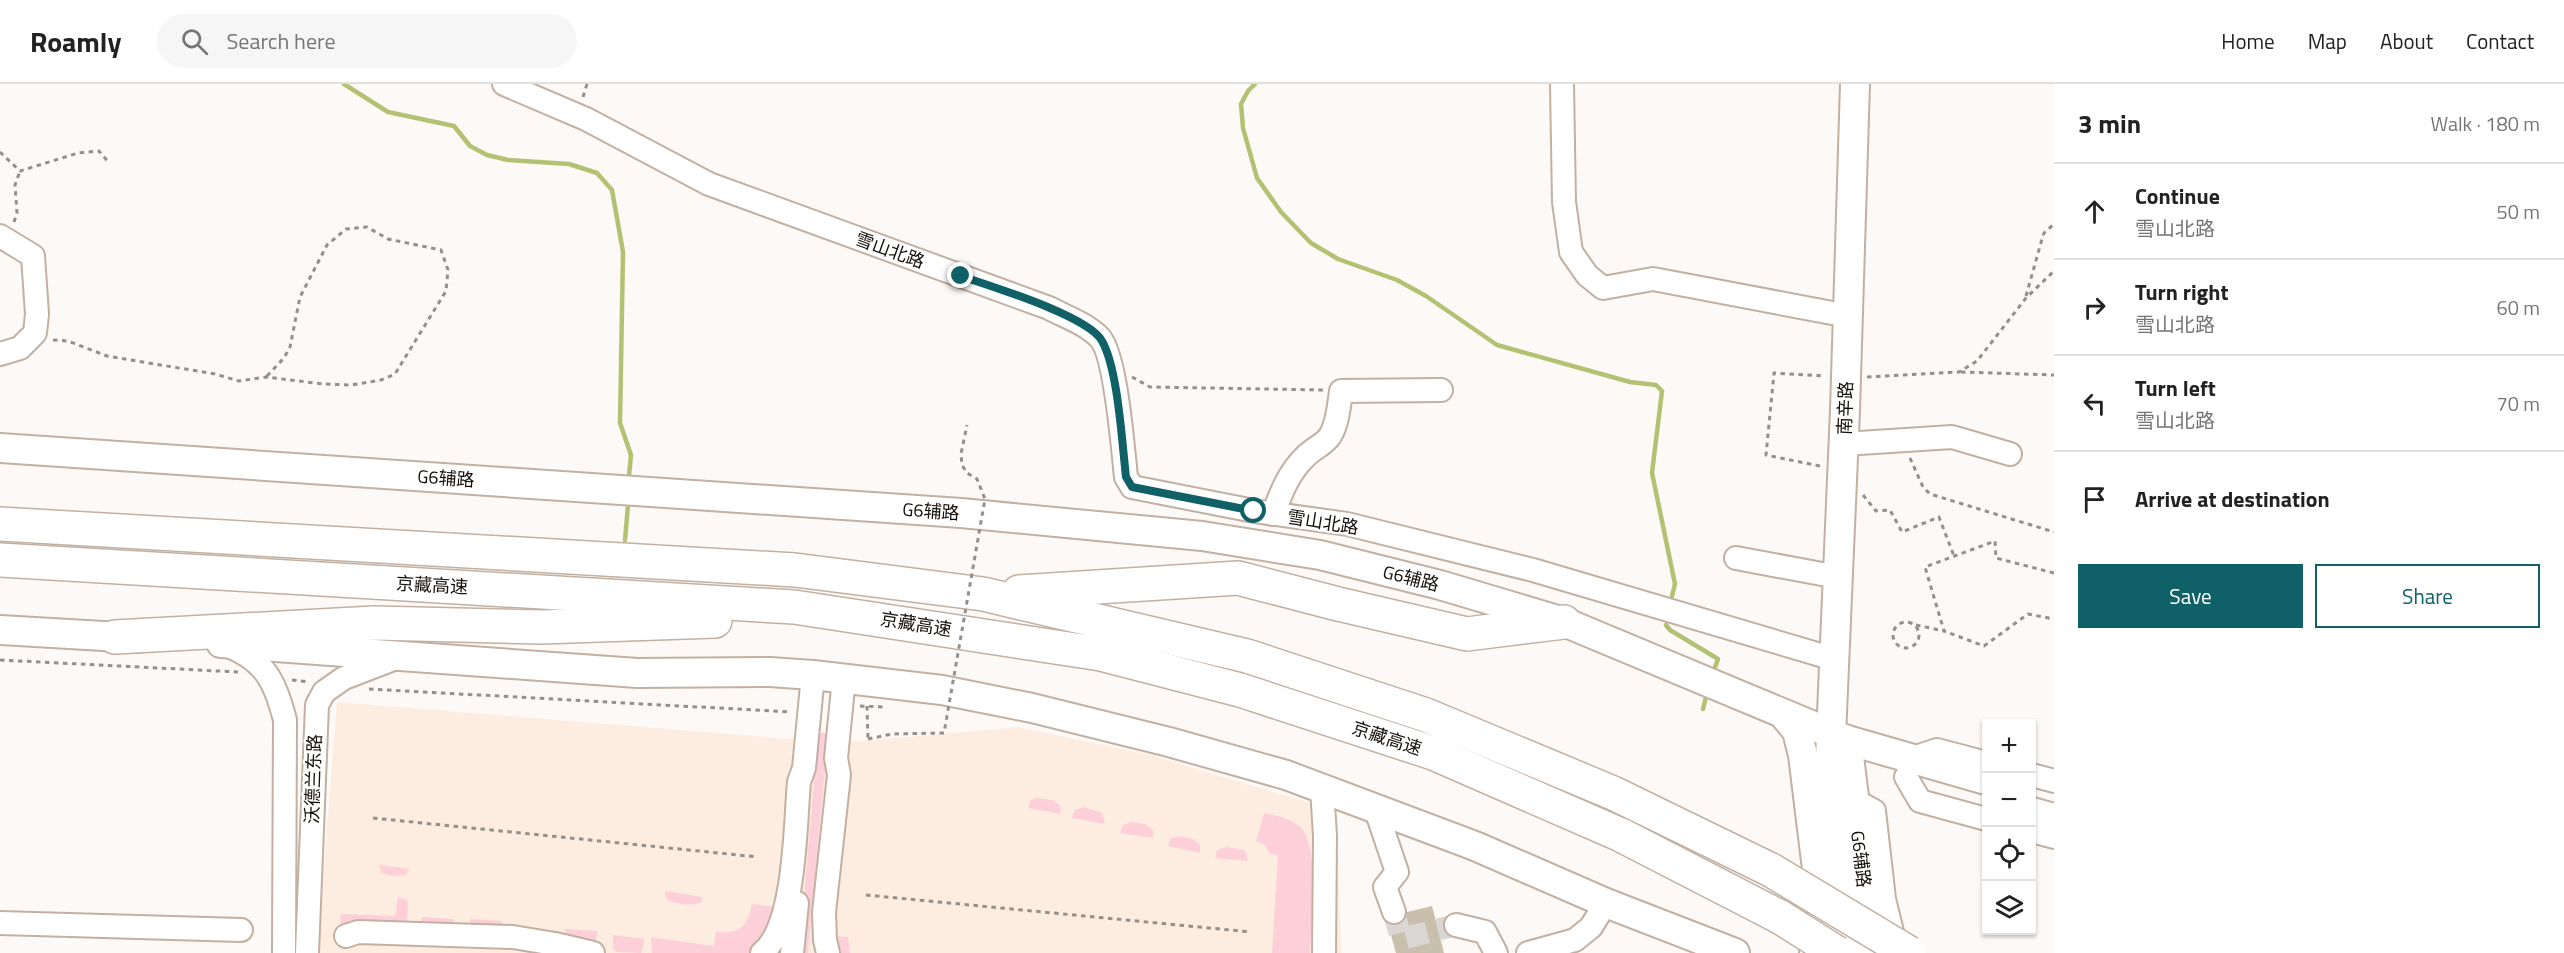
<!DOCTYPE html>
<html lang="en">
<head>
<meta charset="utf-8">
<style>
	:root { --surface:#fff; --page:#f6f6f6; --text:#222; --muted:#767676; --line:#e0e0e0; --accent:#106167 }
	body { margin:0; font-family:"Titillium Web","Noto Sans SC",sans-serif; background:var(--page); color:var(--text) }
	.controls { position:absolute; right:18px; bottom:18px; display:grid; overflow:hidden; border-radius:0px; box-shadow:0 2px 4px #0004 }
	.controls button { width:54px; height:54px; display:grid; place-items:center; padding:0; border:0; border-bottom:2px solid var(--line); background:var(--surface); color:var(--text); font:30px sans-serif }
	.stop { position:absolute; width:18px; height:18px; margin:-14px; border:4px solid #106167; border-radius:50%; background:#fff }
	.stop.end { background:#106167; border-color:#fff; box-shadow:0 2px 6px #0008 }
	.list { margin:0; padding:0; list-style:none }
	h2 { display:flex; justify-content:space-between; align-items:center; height:78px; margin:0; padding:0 24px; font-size:26px }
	h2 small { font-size:20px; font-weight:400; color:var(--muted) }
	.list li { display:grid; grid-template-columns:39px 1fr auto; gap:18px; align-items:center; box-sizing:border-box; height:96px; padding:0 24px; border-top:2px solid var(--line) }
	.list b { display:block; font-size:22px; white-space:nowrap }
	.list p { margin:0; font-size:20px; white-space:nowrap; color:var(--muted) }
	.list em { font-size:20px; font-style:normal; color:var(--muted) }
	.actions { display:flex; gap:12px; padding:18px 24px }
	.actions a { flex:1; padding:14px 0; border:2px solid var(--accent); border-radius:0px; text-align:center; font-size:21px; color:var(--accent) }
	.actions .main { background:var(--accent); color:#fff }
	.icon { flex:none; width:33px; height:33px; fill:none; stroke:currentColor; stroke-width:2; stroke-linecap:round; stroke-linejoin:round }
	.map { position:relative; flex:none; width:2054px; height:869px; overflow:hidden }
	header { display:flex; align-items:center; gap:36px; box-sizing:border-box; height:84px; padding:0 30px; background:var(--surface); border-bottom:2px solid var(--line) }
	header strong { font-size:28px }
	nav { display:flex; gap:33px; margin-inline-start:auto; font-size:21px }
	.search { width:420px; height:54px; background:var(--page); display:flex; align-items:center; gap:15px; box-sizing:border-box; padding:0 21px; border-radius:33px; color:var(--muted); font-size:22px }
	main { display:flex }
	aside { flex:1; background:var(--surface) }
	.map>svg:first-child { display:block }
	.built { fill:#fdede1 }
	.green { fill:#fdd0d9 }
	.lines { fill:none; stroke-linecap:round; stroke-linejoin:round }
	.stream { stroke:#b3c272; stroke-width:4.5 }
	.building { fill:#c8c0ac }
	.minor-tunnel { stroke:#dad6d3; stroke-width:22; stroke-dasharray:22 11; stroke-linecap:butt }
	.minor-casing { stroke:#c2b0a2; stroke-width:26 }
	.major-casing { stroke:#c2b0a2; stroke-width:32 }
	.highway-casing { stroke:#c2b0a2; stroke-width:36 }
	.path { stroke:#948f8b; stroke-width:3; stroke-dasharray:4.5 4.5; stroke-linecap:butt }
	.minor { stroke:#fff; stroke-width:22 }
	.major { stroke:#fff; stroke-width:28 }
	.highway { stroke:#fff; stroke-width:33 }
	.highway-bridge-casing { stroke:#c2b0a2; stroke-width:36; stroke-linecap:butt }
	.path-bridge { stroke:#948f8b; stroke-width:3; stroke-dasharray:4.5 4.5; stroke-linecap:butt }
	.highway-bridge { stroke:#fff; stroke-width:33 }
	.route { stroke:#106167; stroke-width:8 }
	.labels { text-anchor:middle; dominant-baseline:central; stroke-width:4.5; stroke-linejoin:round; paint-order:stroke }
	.street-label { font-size:18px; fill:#150f0a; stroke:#fff }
</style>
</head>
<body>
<header>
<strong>Roamly</strong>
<div class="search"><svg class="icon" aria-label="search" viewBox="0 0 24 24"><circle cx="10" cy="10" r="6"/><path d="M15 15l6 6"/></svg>Search here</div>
<nav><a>Home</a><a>Map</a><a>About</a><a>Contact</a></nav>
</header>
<main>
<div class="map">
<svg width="2054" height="869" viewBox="0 0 2054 869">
	<rect width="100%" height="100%" fill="#fdf9f6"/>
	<path class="built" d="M337,618L840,659L1018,643L1154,672L1316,721L1318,734L1337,739L1341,869H317Z"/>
	<g class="green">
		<path d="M823,648L828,653L808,869H799L818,651Z"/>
		<path d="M1036,714L1053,716L1060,721L1061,730L1028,724L1031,716Z"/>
		<path d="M1084,723L1102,729L1105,740L1072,734L1075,726Z"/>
		<path d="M1264,729C1277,732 1293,735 1302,745C1320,766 1311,840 1310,869H1272L1278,771L1270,770L1265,761L1256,757Z"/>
		<path d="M1132,738L1145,740L1153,746V754L1120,749L1123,741Z"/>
		<path d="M1180,752L1193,755L1200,761V769L1168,762L1171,754Z"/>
		<path d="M1226,763L1245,766L1248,777L1215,774L1217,766Z"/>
		<path d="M379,781L409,785L406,791L393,792L382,789Z"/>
		<path d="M665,807L702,813L701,818C692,823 676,820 666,815Z"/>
		<path d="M398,813L407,816L408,823L407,839L398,844L340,841L341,830L395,832Z"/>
		<path d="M752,820L776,823L758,864L749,869H652L651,853L714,862L716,848C740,850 747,843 752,820Z"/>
		<path d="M422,833L454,835V840H422Z"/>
		<path d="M470,835L502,837V842H470Z"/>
		<path d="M565,845L598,847L595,861L566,855Z"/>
		<path d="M613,851L645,855L641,869L617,868L613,865Z"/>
		<path d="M827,851L848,853L850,869H832Z"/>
	</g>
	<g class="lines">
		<g class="stream">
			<path d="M344,0L388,28L454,42L470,62L487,71L508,76L569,80L597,89L612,106L623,168L620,339L631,371L629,392"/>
			<path d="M1255,0L1248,7L1241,20L1243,44L1257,94L1281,128L1311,159L1338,175L1397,196L1426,212L1497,261L1630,298L1656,301L1662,307L1652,389L1675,500L1672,512"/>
			<path d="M625,456L628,421"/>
			<path d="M1666,541L1670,546L1718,575L1714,586"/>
			<path d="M1703,625L1706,613"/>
		</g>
	</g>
	<path class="building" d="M1432,822L1444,869H1396L1388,840H1399L1405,836L1407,828Z"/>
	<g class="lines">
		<path class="minor-tunnel" d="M1394,828L1401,855L1456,841"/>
		<defs>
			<g id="minor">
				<path d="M504,0L586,35L709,100L1049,224C1066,233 1087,240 1100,254C1116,272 1123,366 1126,393L1132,403L1254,427L1347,440L1533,486L1834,575"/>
				<path d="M1562,0L1564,118L1571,168L1587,191L1603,204L1653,195L1848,232"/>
				<path d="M0,152L33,172L37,230L35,249L20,264L0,270"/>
				<path d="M1844,360L1952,353L2010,370"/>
				<path d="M1273,430C1281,409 1289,388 1305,373C1312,365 1324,361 1330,352C1338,339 1339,321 1341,307L1441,306"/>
				<path d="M1736,474L1838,493"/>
				<path d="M226,561C265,576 275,597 285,636L284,869"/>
				<path d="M1910,675L1937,666L1986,679"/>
				<path d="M2032,691L2054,697"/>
				<path d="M1906,693L1920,717L1986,735"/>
				<path d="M1322,704L1325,752L1324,869"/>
				<path d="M1854,716L1874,727L1884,815L1897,868"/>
				<path d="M1376,726L1397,788L1385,803L1394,828"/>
				<path d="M2032,747L2054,753"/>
				<path d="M0,839L241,846"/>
				<path d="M1456,841L1485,848L1496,869"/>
				<path d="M346,852L358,848L513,853L555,860L593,869"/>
				<path d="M307,869L317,621L324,608L344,594L396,574"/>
				<path d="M762,869C796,842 795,740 799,698L804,684L813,591"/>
				<path d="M792,869L797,819"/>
				<path d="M828,869L825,856L824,828L839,691L836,674L844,594"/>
				<path d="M1528,869L1575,856L1591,843L1606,819"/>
			</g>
			<g id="major">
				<path d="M0,364L961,429L1202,452L1320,471L1440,501L1564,538L1847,656L1986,696"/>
				<path d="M0,546L138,554"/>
				<path d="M221,559L637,589L770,588L813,591L942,606L1032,624L1169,658L1286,691L1475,762L1606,819L1735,869"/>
				<path d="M1783,630L1797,647L1803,671L1824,842L1814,869"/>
				<path d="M1847,656L1873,869"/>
				<path d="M2032,728L2054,734"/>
				<path d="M1853,869L1829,699L1845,326L1855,0"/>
			</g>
			<g id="highway">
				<path d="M0,440L795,486L983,510L1247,572L1426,631L1613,709L1771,786"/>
				<path d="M0,476L794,523L1101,570L1240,606L1433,669L1621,751L1780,833"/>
				<path d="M1019,508L1238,494L1338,520L1467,550L1564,538"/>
				<path d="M115,553L374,539L541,543L715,537"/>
			</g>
		</defs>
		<use href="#minor" class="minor-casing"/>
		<use href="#major" class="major-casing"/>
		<use href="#highway" class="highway-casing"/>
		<g class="path">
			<path d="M583,13L587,0"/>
			<path d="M0,68L20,87L78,69L99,67L109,79"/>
			<path d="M14,138L17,129L15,101L20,87"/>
			<path d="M2026,212L2042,155L2044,149L2054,140"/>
			<path d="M53,256L68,257L107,272L215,290L239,297L266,293L323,300L352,301L381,296L395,290L446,207L448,186L441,166L388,155L367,143L346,145L327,161L300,213L290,263L284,274L266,293"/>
			<path d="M1961,288L2054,291"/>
			<path d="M1132,293L1150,303L1324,306"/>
			<path d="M1867,293L1959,288L1977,277L2026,214L2054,187"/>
			<path d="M1910,374L1923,403L1930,410L2054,448"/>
			<path d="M1820,382L1766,371L1774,289L1824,292"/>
			<path d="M1863,411L1876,427L1890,426L1902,448L1939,433L1954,472"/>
			<path d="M2054,489L1996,474L1995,457L1925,483L1944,547L1984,562L2028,530L2054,535"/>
			<circle cx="1906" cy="551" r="13"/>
			<path d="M1916,541L1944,547"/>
			<path d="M0,576L238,588"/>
			<path d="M292,596L309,598"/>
			<path d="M369,605L791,628"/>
			<path d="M860,622L884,623"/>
			<path d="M867,622L868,655"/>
			<path d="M373,734L758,773"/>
			<path d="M866,811L1251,848"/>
		</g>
		<use href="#minor" class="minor"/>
		<use href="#major" class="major"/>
		<use href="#highway" class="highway"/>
		<defs>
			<g id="highway-bridge">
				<path d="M1771,786L1909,869"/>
				<path d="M1780,833L1837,869"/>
			</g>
		</defs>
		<use href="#highway-bridge" class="highway-bridge-casing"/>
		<path class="path-bridge" d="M868,655L892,650L944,649L985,415L977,395L967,389L962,381L961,370L967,341"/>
		<use href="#highway-bridge" class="highway-bridge"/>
	</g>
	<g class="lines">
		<path class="route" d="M961,192C990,202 1089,232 1102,257C1118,285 1122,359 1126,393L1132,403L1254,427"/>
	</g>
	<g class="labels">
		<g class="street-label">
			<text transform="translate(890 166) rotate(20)">雪山北路</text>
			<text transform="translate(1845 324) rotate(-88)">南辛路</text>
			<text transform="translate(446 394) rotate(4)">G6辅路</text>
			<text transform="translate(931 427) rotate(4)">G6辅路</text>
			<text transform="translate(1323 438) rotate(9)">雪山北路</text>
			<text transform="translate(1411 494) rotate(14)">G6辅路</text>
			<text transform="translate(432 501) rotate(3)">京藏高速</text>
			<text transform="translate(916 540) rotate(9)">京藏高速</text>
			<text transform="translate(1387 654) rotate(18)">京藏高速</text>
			<text transform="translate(313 695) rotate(-88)">沃德兰东路</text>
			<text transform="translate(1861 775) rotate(83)">G6辅路</text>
		</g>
	</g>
</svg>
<div class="controls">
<button>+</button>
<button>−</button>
<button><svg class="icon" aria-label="locate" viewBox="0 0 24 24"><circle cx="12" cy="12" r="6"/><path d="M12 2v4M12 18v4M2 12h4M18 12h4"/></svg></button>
<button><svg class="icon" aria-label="layers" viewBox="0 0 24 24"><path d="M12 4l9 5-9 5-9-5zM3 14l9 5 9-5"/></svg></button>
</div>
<div class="stop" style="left:1254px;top:427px"></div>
<div class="stop end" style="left:961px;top:192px"></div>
</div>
<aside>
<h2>3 min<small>Walk · 180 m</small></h2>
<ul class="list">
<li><svg class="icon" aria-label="ahead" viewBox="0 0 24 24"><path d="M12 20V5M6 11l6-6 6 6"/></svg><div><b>Continue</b><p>雪山北路</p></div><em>50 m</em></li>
<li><svg class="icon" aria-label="right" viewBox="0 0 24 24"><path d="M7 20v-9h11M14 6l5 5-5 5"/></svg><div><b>Turn right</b><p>雪山北路</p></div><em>60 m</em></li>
<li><svg class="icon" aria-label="left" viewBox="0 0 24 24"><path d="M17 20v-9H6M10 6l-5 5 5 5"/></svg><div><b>Turn left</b><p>雪山北路</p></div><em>70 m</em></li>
<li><svg class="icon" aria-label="arrive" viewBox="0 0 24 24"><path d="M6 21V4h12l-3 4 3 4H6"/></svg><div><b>Arrive at destination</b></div></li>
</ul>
<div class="actions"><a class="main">Save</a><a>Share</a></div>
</aside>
</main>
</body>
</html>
